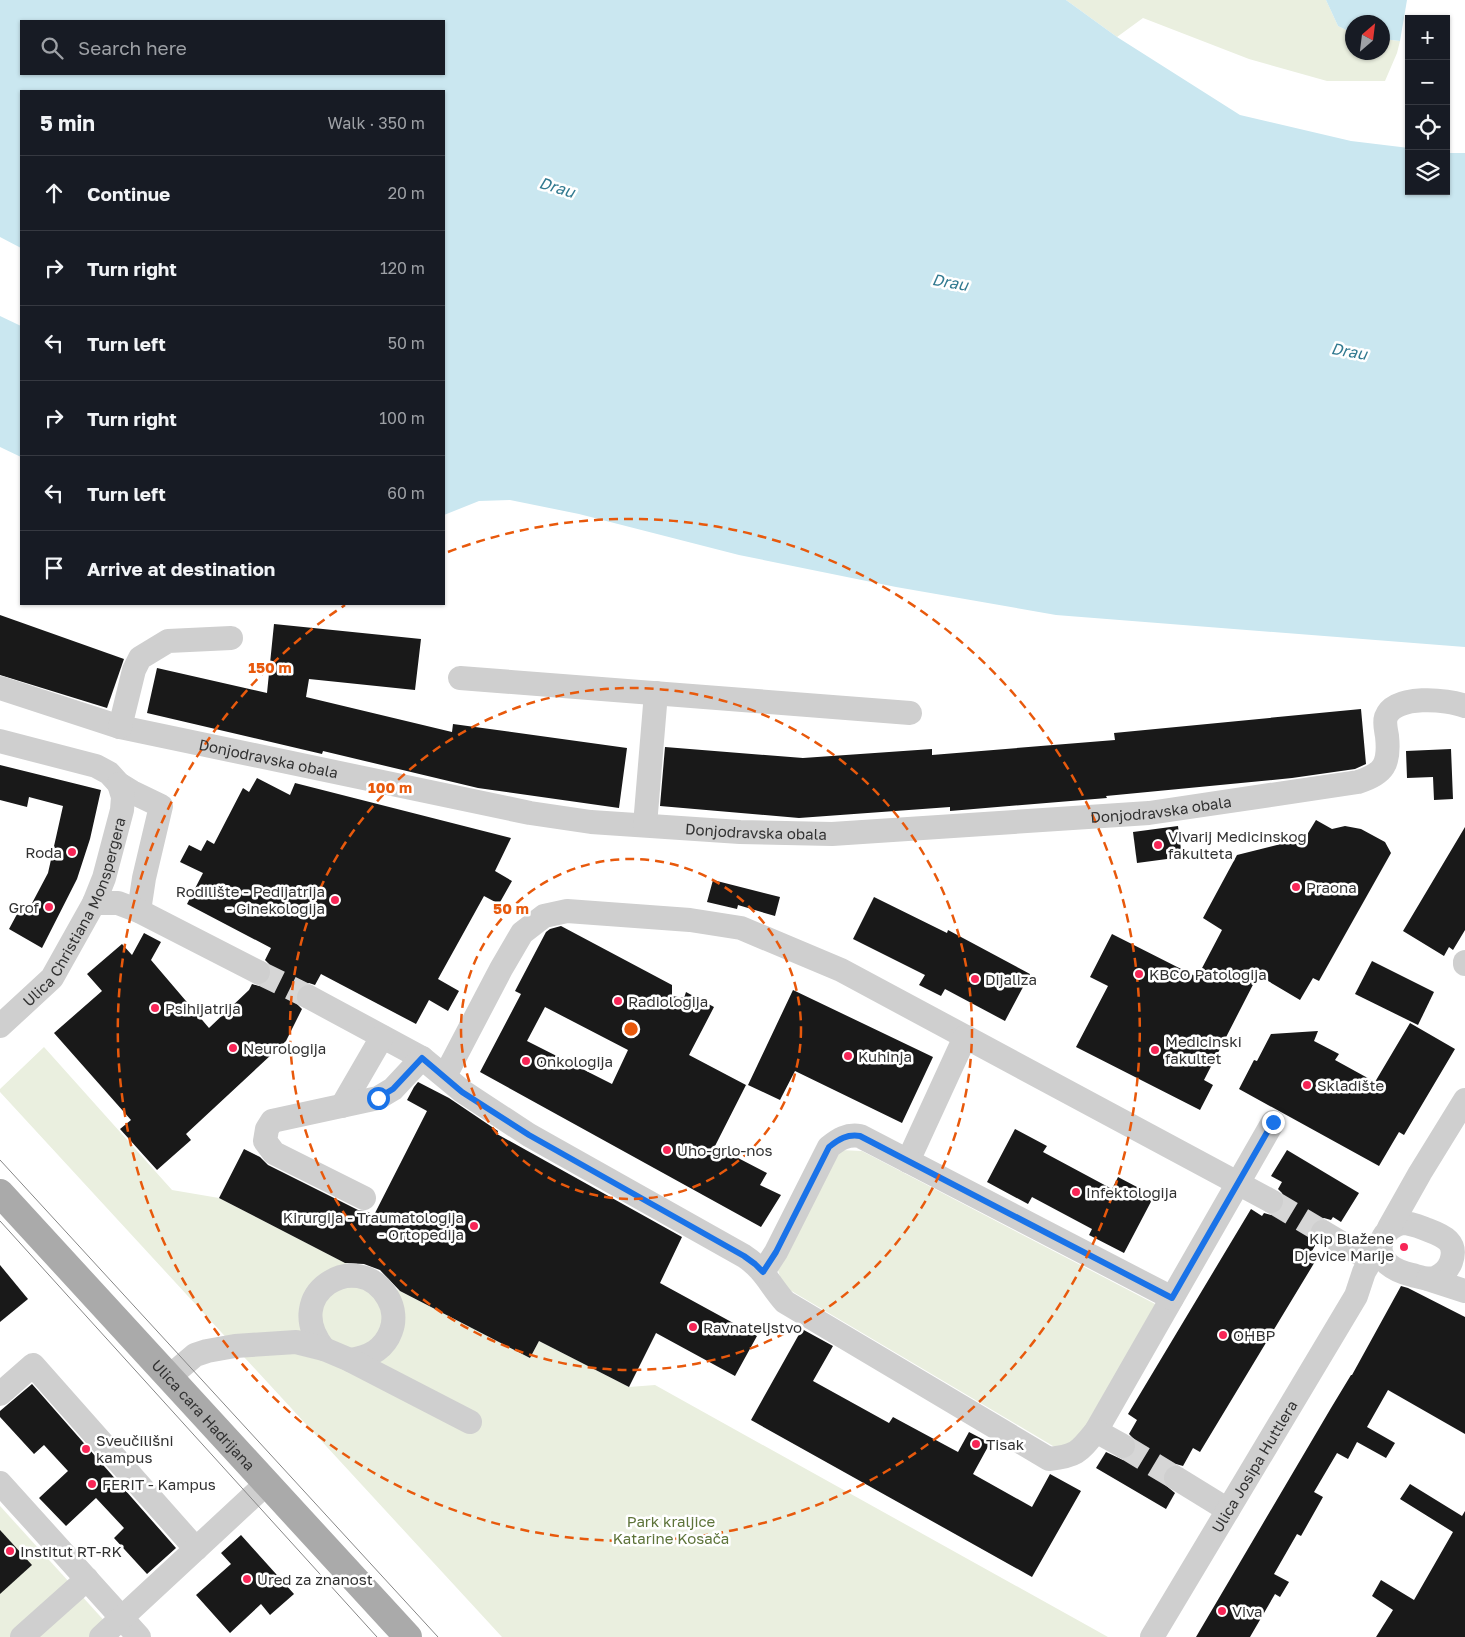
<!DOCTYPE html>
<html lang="en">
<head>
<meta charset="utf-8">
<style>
	:root { --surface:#171b24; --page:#20242c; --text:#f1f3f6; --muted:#9ea1a6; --line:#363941 }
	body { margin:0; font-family:"Golos Text",sans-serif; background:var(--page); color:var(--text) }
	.controls { position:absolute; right:15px; top:15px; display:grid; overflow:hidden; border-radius:0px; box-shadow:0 1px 4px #0004 }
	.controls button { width:45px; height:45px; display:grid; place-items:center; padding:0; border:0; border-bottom:1px solid var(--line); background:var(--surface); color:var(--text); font:25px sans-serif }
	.compass { position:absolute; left:1345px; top:15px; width:45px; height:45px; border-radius:50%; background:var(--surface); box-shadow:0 1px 4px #0004; rotate:28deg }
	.stop { position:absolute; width:15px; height:15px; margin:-11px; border:4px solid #1a73e8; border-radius:50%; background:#fff }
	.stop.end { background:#1a73e8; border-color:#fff; box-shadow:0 1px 5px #0008 }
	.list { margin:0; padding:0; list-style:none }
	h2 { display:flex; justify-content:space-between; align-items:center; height:65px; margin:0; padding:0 20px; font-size:21px }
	h2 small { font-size:16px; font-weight:400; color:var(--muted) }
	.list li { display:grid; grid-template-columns:32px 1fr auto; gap:15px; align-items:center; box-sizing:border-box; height:75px; padding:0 20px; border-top:1px solid var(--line) }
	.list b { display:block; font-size:19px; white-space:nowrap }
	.list em { font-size:16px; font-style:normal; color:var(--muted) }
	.icon { flex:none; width:28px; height:28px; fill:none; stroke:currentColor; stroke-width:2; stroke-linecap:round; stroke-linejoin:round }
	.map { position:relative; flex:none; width:1465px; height:1637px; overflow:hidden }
	.search { position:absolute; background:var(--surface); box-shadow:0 1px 4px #0004; left:20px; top:20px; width:425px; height:55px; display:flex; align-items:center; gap:12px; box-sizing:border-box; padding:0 18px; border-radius:0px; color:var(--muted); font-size:19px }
	.panel { position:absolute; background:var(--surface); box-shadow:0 1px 4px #0004; left:20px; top:90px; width:425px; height:515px; border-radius:0px }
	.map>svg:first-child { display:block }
	.green { fill:#eaefdf }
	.water { fill:#cae7f0; fill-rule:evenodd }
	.building { fill:#191919; fill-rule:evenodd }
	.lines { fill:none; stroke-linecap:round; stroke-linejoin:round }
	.minor-tunnel { stroke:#d6d6d6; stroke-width:24; stroke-dasharray:24 12; stroke-linecap:butt }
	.minor { stroke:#cfcfcf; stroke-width:24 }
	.major { stroke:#aaa; stroke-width:28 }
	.tram { stroke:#878787; stroke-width:1 }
	.route { stroke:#1a73e8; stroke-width:6 }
	.ring { fill:none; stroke:#e8590c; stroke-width:2.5; stroke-dasharray:9 6 }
	.poi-dot { fill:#f72556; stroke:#fff; stroke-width:2 }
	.labels { text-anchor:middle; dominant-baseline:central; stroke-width:5; stroke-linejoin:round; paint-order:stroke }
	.street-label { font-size:15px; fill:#323232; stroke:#fff }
	.poi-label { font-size:15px; fill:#323232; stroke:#fff; text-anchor:start }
	.park-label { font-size:15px; fill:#5d7339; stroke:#fff }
	.water-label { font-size:16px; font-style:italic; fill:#327a90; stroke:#fff }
	.centre { fill:#e8590c; stroke:#fff; stroke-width:2.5 }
	.ring-label { font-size:15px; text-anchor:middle; font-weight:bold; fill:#e8590c; stroke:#fff; stroke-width:5; stroke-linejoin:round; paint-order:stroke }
</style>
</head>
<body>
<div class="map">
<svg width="1465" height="1637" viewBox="0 0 1465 1637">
	<rect width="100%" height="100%" fill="#fff"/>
	<g class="green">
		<path d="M1066,0H1326L1338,26L1352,33V52H1382L1383,39L1400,41L1397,53L1385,81H1327L1249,59L1143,18L1117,37Z"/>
		<path d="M44,1047L172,1190L219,1198L530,1358L539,1341L629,1387L655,1385L1108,1637H502L0,1092V1089Z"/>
		<path d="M840,1150L862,1151L1157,1305L1082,1445L1058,1449L783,1286L777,1267Z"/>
		<path d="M0,1506L119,1637H0Z"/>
	</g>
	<g class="water">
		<path d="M0,0H1066L1117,37L1240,115L1351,141L1409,148V191H1446V153H1465V647L1056,615L896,587L739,555L579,514L510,500L479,501L444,515V91H21V248L0,237ZM444,21V74H21V21Z"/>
		<path d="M1326,0H1407L1400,41L1383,39L1382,22H1352V33L1338,26Z"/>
		<path d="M0,316L21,326V457L0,447Z"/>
	</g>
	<g class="building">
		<path d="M0,615L124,659L107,708L0,675Z"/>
		<path d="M274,624L421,639L415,690L309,679L306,697L452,732L453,724L627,748L619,808L478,788L323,751L322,754L147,713L157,668L267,693Z"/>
		<path d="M1361,709L1366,764L1355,769L1292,778L1106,796L1107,798L950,811V807L799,818L660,806L665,747L803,758L932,749V755L1115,740L1114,733Z"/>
		<path d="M1451,749L1453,799L1434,800L1433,777L1407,778L1406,751Z"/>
		<path d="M0,765L101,790L90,839L77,879L42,948L9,929L23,903L30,907L48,873L63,806L29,797L27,807L0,800Z"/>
		<path d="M257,778L290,795L295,783L511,838L495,871L512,881L499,904L484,896L438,979L459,991L448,1011L429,1000L416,1024L321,974L315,985L309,983L302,985L297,991L295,997L297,1004L302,1009L286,1041L186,1134L191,1140L157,1170L120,1129L131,1120L54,1033L102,991L87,974L122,944L132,955L144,933L161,942L151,960L209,1028L249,990L252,984L259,986L266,983L270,979L272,971L269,964L265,960L271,948L187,904L203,873L180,862L189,845L201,851L207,840L214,844L243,788L249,792Z"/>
		<path d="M1316,820L1332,829L1345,826L1361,829L1385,842L1391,853L1319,981L1313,978L1300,1000L1258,975L1204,1080L1213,1085L1200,1110L1076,1047L1108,986L1090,977L1112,934L1195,976L1199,969L1201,970L1222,930L1203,918L1237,855L1305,838Z"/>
		<path d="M1178,826L1182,857L1137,863L1133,832Z"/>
		<path d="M1465,827V930L1453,950L1449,947L1444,956L1403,931Z"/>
		<path d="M713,880L780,897L775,916L738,905L737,909L707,902Z"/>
		<path d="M874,897L947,933L948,930L1030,974L1005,1021L945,989L941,996L919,985L925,975L853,939Z"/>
		<path d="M561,926L672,985V996L684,998L686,992L714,1007L689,1055L746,1085L715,1146L767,1173L760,1185L781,1195L761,1227L480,1072L521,994L515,991L546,932L550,929ZM545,1007L628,1050L612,1084L527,1041Z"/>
		<path d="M1372,961L1434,992L1418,1025L1355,994Z"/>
		<path d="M793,990L933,1057L902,1123L795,1071L780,1100L748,1085Z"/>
		<path d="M1410,1023L1455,1049L1404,1135L1399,1132L1379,1166L1239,1089L1254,1060L1257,1061L1271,1034L1318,1031L1314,1041L1339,1054L1335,1060L1375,1082Z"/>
		<path d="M418,1082L449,1098L498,1131L497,1134L682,1237L660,1283L757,1336L735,1376L656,1333L629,1387L539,1341L530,1358L400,1291L380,1270L364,1264L345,1263L219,1198L244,1149L260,1157L268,1165L358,1210L366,1211L374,1215L427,1111L407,1100L414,1087Z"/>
		<path d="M1015,1129L1047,1146L1043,1152L1112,1189L1118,1177L1154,1196L1124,1253L1089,1235L1092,1229L1032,1197L1028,1204L987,1182Z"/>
		<path d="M1287,1150L1359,1193L1341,1222L1333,1217L1331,1220L1324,1218L1317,1220L1311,1225L1309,1232L1311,1239L1316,1244L1312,1251L1319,1255L1200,1452L1193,1448L1183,1466L1176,1464L1170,1466L1164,1471L1162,1478L1164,1484L1175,1493L1166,1509L1096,1468L1106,1452L1123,1460L1130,1458L1135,1453L1137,1445L1134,1439L1129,1434L1137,1420L1128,1414L1251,1209L1262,1216L1264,1213L1271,1215L1278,1213L1283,1208L1285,1200L1282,1193L1278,1189L1282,1182L1271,1176Z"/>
		<path d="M0,1265L28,1299L0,1322Z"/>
		<path d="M1401,1286L1408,1288L1465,1317V1434L1388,1390L1367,1427L1395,1443L1386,1458L1357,1442L1348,1459L1337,1453L1314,1492L1323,1497L1301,1536L1297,1534L1274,1574L1289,1582L1280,1597L1275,1594L1250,1637H1196L1331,1408L1351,1375H1352Z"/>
		<path d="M802,1329L833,1346L813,1381L889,1423L893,1417L958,1452L969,1432L990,1443L973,1474L1032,1507L1050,1474L1081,1491L1032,1577L751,1420Z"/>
		<path d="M32,1384L176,1548L147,1574L114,1538L124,1528L96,1498L66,1526L39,1498L68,1471L44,1445L34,1454L0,1417V1411Z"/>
		<path d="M1410,1484L1462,1516L1465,1511V1637H1376L1393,1610L1372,1596L1381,1580L1414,1600L1453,1532L1400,1499Z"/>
		<path d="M0,1530L32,1565L0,1594Z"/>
		<path d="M241,1535L294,1594L270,1615L261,1604L230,1633L196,1595L231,1564L221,1553Z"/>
	</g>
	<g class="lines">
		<g class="minor-tunnel">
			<path d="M258,972L309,997"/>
			<path d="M1271,1201L1323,1232"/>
			<path d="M1123,1446L1176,1478"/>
		</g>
		<g class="minor">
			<path d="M460,678L910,713"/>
			<path id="s1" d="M0,688L120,727L530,813L591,822L740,832L832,834L1149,813L1358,782C1384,774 1390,764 1387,736C1386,730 1384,723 1386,717C1395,694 1447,699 1465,706"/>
			<path d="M120,727L134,670L140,658L168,641L231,638"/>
			<path d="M0,741L96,766L109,773L119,784L132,792L161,806L144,878L139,911"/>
			<path d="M645,825L656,693"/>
			<path d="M94,903H118L139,911L258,972"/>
			<path d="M1465,962V964"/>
			<path d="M309,997L422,1058L462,1091L529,1135L744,1256C764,1269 770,1285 785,1302L1049,1459C1077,1456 1079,1452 1096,1431L1273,1122"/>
			<path id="s2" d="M0,1026L52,978L94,903L104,878L122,810L123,797L119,784"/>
			<path d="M445,1076L501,969L522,933L544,916L567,911L690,920L741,928L841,970L1271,1201"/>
			<path d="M342,1106L382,1037"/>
			<path d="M908,1161L965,1037"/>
			<path d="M364,1198L274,1153L265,1141L267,1129L272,1121L378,1098L393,1089L422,1058"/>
			<path d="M1402,1223C1412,1223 1420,1227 1428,1230C1444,1236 1458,1242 1451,1262C1448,1270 1442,1275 1435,1278C1427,1280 1420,1277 1412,1275C1403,1273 1395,1270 1388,1264C1372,1248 1384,1228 1402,1223Z"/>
			<path d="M1389,1228L1420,1173L1465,1100"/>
			<path d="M1323,1232L1370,1260"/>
			<path d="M763,1272L776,1252L829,1147C839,1139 847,1134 860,1136L1172,1298"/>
			<path d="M1428,1279L1465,1291"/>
			<path d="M324,1349C279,1294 358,1246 388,1298C394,1308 395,1321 391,1331C384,1350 369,1357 350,1360"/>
			<path d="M169,1377L195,1355L207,1351L235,1346L296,1342L324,1349L350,1360L470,1422"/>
			<path d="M0,1394L33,1365L196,1549"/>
			<path d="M1096,1431L1123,1446"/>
			<path d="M1176,1478L1228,1510"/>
			<path d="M0,1483L139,1637"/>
			<path d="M22,1637L87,1579"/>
			<path d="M101,1637L267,1483"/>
			<path id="s3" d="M1152,1637L1356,1296L1364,1272L1382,1241"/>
		</g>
		<path class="major" id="s4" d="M0,1193L408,1637"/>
		<g class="tram">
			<path d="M0,1160L438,1637"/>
			<path d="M0,1221L377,1637"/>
		</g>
	</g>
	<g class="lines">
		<path class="route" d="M378,1098L393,1089L422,1058L462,1092L529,1135L744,1256L755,1264L763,1272L776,1252L829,1147C839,1139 847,1134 860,1136L1172,1298L1273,1122"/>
	</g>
	<g class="ring">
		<circle cx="631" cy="1029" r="170"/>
		<circle cx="631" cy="1029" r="341"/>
		<path d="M448 552A511 511 0 1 1 345 605"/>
	</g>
	<g class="poi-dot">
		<circle cx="1158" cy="845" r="5"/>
		<circle cx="72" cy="852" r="5"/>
		<circle cx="1296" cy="887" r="5"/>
		<circle cx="335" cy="900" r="5"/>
		<circle cx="49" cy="907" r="5"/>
		<circle cx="1139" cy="974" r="5"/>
		<circle cx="975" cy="979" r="5"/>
		<circle cx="618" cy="1001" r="5"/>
		<circle cx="155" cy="1008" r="5"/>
		<circle cx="233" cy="1048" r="5"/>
		<circle cx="1155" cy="1050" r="5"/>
		<circle cx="848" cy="1056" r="5"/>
		<circle cx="526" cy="1061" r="5"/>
		<circle cx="1307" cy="1085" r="5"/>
		<circle cx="667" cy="1150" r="5"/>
		<circle cx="1076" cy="1192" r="5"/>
		<circle cx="474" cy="1226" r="5"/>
		<circle cx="1404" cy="1247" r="5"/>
		<circle cx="693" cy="1327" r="5"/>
		<circle cx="1223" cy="1335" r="5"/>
		<circle cx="976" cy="1444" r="5"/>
		<circle cx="86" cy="1449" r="5"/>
		<circle cx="92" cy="1484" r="5"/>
		<circle cx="10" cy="1551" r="5"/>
		<circle cx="247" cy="1579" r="5"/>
		<circle cx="1222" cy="1611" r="5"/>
	</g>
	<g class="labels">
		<g class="street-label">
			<text stroke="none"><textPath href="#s1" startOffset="278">Donjodravska obala</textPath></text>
			<text stroke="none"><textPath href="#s1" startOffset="1178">Donjodravska obala</textPath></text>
			<text stroke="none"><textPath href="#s1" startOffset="772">Donjodravska obala</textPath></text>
			<text stroke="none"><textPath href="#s2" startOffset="140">Ulica Christiana Monspergera</textPath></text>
			<text stroke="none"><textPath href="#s4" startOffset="301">Ulica cara Hadrijana</textPath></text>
			<text stroke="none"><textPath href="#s3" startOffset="199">Ulica Josipa Huttlera</textPath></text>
		</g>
		<g class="poi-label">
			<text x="1168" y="836">Vivarij Medicinskog<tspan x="1168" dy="17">fakulteta</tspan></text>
			<text x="62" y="852" text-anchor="end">Roda</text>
			<text x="1306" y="887">Praona</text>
			<text x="325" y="891" text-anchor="end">Rodilište - Pedijatrija<tspan x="325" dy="17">- Ginekologija</tspan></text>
			<text x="39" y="907" text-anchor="end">Grof</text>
			<text x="1149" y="974">KBCO Patologija</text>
			<text x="985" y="979">Dijaliza</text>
			<text x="628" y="1001">Radiologija</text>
			<text x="165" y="1008">Psihijatrija</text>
			<text x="1165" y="1041">Medicinski<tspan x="1165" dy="17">fakultet</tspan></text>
			<text x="243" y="1048">Neurologija</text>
			<text x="858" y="1056">Kuhinja</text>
			<text x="536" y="1061">Onkologija</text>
			<text x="1317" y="1085">Skladište</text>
			<text x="677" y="1150">Uho-grlo-nos</text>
			<text x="1086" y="1192">Infektologija</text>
			<text x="464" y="1217" text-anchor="end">Kirurgija - Traumatologija<tspan x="464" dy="17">- Ortopedija</tspan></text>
			<text x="1394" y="1238" text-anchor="end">Kip Blažene<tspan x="1394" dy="17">Djevice Marije</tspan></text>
			<text x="703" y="1327">Ravnateljstvo</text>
			<text x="1233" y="1335">OHBP</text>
			<text x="96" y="1440">Sveučilišni<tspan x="96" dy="17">kampus</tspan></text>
			<text x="986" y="1444">Tisak</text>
			<text x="102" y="1484">FERIT - Kampus</text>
			<text x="20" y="1551">Institut RT-RK</text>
			<text x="257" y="1579">Ured za znanost</text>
			<text x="1232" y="1611">Viva</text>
		</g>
		<g class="park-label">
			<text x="671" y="1521">Park kraljice<tspan x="671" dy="17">Katarine Kosača</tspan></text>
		</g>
		<g class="water-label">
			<text transform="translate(557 187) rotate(17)">Drau</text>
			<text transform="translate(950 282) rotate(10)">Drau</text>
			<text transform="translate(1349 351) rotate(10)">Drau</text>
		</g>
	</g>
	<circle cx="631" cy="1029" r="8" class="centre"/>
	<g class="ring-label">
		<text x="270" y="673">150 m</text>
		<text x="390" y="793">100 m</text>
		<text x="511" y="914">50 m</text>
	</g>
</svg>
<div class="controls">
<button>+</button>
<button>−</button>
<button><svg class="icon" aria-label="locate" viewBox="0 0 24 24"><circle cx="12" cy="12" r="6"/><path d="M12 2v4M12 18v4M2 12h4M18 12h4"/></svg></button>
<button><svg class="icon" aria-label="layers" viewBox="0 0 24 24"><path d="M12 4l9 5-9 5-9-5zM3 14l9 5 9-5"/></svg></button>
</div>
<svg class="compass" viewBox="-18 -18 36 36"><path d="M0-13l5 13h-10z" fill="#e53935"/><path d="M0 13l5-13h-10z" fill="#9ea1a6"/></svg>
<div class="stop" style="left:378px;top:1098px"></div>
<div class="stop end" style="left:1273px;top:1122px"></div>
<div class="search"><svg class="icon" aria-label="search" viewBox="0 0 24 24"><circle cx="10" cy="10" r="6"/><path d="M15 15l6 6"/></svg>Search here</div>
<section class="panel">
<h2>5 min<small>Walk · 350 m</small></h2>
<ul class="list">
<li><svg class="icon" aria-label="ahead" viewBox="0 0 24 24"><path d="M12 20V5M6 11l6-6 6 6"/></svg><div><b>Continue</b></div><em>20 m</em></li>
<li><svg class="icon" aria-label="right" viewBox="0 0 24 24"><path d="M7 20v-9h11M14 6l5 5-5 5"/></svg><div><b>Turn right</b></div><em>120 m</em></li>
<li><svg class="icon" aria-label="left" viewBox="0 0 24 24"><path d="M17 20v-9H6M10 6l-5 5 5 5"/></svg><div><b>Turn left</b></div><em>50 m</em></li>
<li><svg class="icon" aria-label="right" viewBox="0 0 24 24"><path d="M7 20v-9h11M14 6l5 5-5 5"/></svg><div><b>Turn right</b></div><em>100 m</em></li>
<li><svg class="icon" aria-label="left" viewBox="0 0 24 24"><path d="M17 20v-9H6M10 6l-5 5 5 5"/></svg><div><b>Turn left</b></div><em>60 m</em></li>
<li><svg class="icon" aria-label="arrive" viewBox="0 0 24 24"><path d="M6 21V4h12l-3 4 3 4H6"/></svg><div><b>Arrive at destination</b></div></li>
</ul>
</section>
</div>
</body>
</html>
